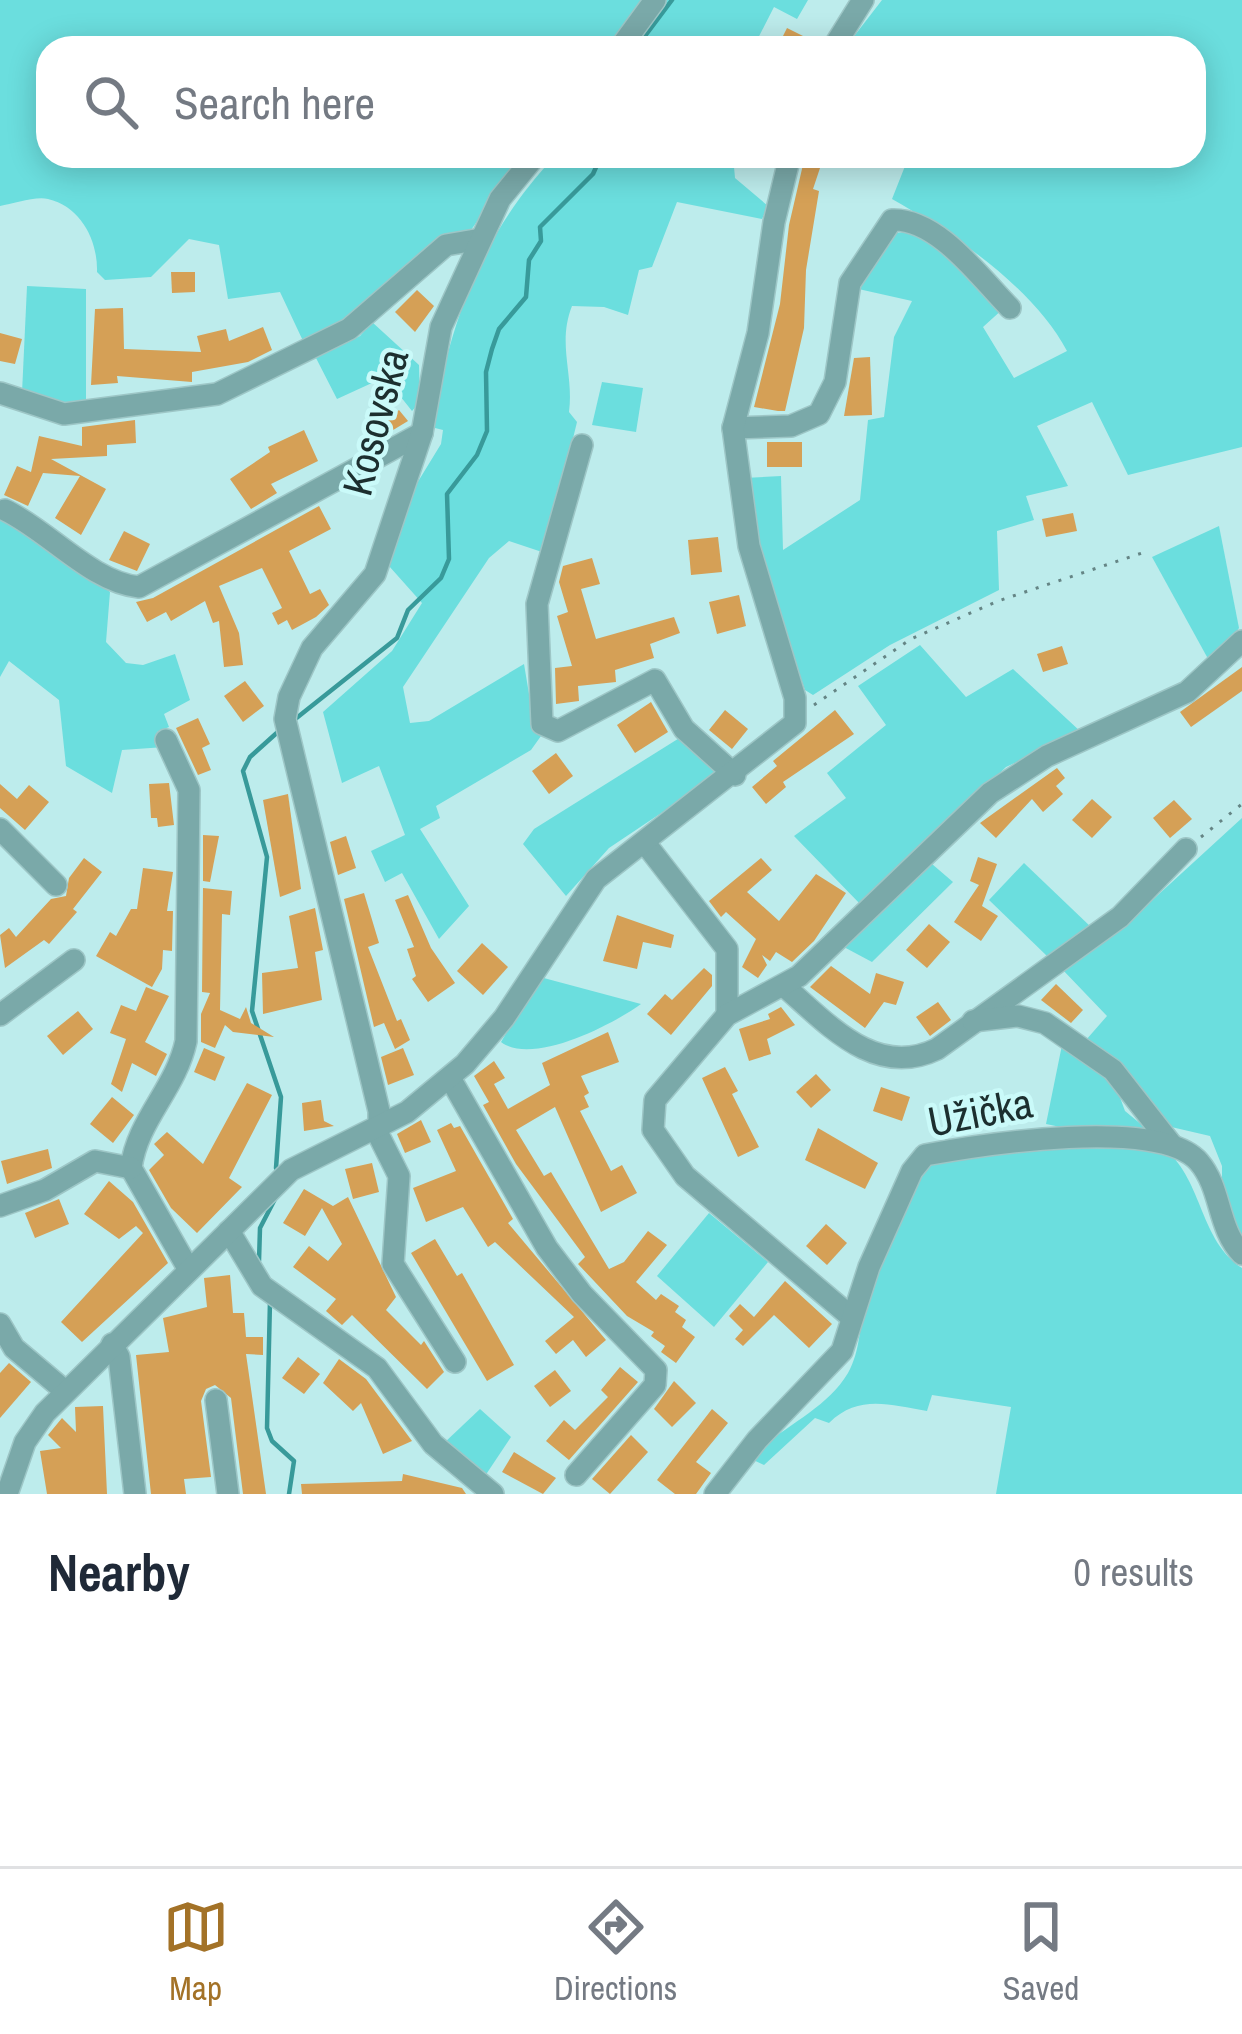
<!DOCTYPE html>
<html lang="en">
<head>
<meta charset="utf-8">
<style>
	:root { --surface:#fff; --page:#f6f6f7; --text:#1f2937; --muted:#747a83; --line:#e0e1e3; --accent:#a37227 }
	body { margin:0; font-family:"Archivo Narrow",sans-serif; background:var(--page); color:var(--text) }
	.list { margin:0; padding:0; list-style:none }
	h2 { display:flex; justify-content:space-between; align-items:center; height:156px; margin:0; padding:0 48px; font-size:51px }
	h2 small { font-size:39px; font-weight:400; color:var(--muted) }
	.icon { flex:none; width:66px; height:66px; fill:none; stroke:currentColor; stroke-width:2; stroke-linecap:round; stroke-linejoin:round }
	.map { position:relative; flex:none; width:1242px; height:1494px; overflow:hidden }
	.search { position:absolute; background:var(--surface); box-shadow:0 6px 30px #0003; left:36px; right:36px; top:36px; height:132px; display:flex; align-items:center; gap:30px; box-sizing:border-box; padding:0 42px; border-radius:36px; color:var(--muted); font-size:45px }
	.sheet { height:372px; background:var(--surface) }
	nav { display:flex; justify-content:space-around; align-items:center; box-sizing:border-box; height:168px; border-top:3px solid var(--line); background:var(--surface); font-size:33px; color:var(--muted) }
	nav a { display:grid; justify-items:center; gap:6px }
	nav .on { color:var(--accent) }
	.map>svg:first-child { display:block }
	.green { fill:#6bdede }
	.lines { fill:none; stroke-linecap:round; stroke-linejoin:round }
	.stream { stroke:#389a9a; stroke-width:4.5 }
	.building { fill:#d5a056 }
	.minor-casing { stroke:#9dc6c6; stroke-width:24 }
	.path { stroke:#658585; stroke-width:3; stroke-dasharray:3 9; stroke-linecap:butt }
	.minor { stroke:#7aa9a9; stroke-width:21 }
	.labels { text-anchor:middle; dominant-baseline:central; stroke-width:9; stroke-linejoin:round; paint-order:stroke }
	.street-label { font-size:42px; fill:#1c2f2f; stroke:#cafaf9 }
</style>
</head>
<body>
<div class="map">
<svg width="1242" height="1494" viewBox="0 0 1242 1494">
	<rect width="100%" height="100%" fill="#bdecec"/>
	<g class="green">
		<path d="M0,0H644L610,48H48V156H523L471,230L348,322L304,343L280,292L228,299L219,245L189,239L151,277L105,280L97,272C98,242 82,207 48,199C35,196 13,204 0,206Z"/>
		<path d="M665,0H808L797,19L774,7L753,48H628Z"/>
		<path d="M882,0H1242V447L1128,475L1092,402L1037,426L1068,486L1026,496L1034,520L997,531L999,590L890,645L813,695L805,690L762,565L744,478L781,476L783,550L860,500L868,420L884,417L894,337L912,301L854,288L894,233L919,231L1004,308L983,327L1014,378L1067,351C1033,287 954,234 892,199L909,156H1194V48H845Z"/>
		<path d="M555,156H733L735,178L768,206L762,219L677,202L652,267L639,270L628,315L604,307L572,306C557,344 574,374 569,412L577,422L545,553L509,541L489,558L403,687L410,723L429,721L524,664L535,730L541,736L531,750L436,806L440,818L420,829L469,906L439,939L402,873L385,882L371,851L405,835L379,766L342,783L323,712L392,651L422,603L389,566L397,516L441,444L443,430L431,427C452,320 479,237 555,156Z"/>
		<path d="M27,286L86,289V403L70,407L22,393Z"/>
		<path d="M372,322L419,365L420,402L412,411L385,377L337,399L316,358L360,336Z"/>
		<path d="M602,382L643,388L636,432L592,425Z"/>
		<path d="M0,518L32,533L110,592L106,642L126,663L143,665L175,654L190,700L164,714L169,727L157,732L165,747L122,750L112,793L66,766L59,700L9,661L0,677Z"/>
		<path d="M1219,526L1239,628L1212,666L1152,557Z"/>
		<path d="M920,645L966,697L1013,669L1081,732L1006,767L862,906L794,836L846,798L827,773L886,725L858,686Z"/>
		<path d="M681,737L716,769L712,779L609,848L566,896L523,844L534,829Z"/>
		<path d="M1242,818V1238L1222,1193V1166L1210,1136L1167,1126L1127,1071L1086,1040L1107,1016L1061,968L1123,927Z"/>
		<path d="M925,858L953,882L872,962L842,946Z"/>
		<path d="M1024,863L1092,928L1047,956L989,900Z"/>
		<path d="M540,977L641,1004C612,1025 532,1066 501,1042Z"/>
		<path d="M1062,1045L1115,1084L1125,1111L1148,1130L1080,1131L1046,1124Z"/>
		<path d="M1046,1147L1166,1150C1203,1182 1200,1241 1242,1268V1494H996L1011,1407L932,1395L927,1411C889,1405 859,1394 829,1423L815,1418L764,1465L749,1458C780,1428 826,1410 848,1373C861,1350 859,1325 866,1300C878,1256 904,1202 928,1163Z"/>
		<path d="M709,1213L768,1262L714,1327L657,1276Z"/>
		<path d="M480,1409L511,1437L483,1479L443,1444Z"/>
	</g>
	<g class="lines">
		<g class="stream">
			<path d="M636,48L672,0"/>
			<path d="M294,720L397,638L408,610L441,578L449,559L447,494L477,455L487,431L486,372L492,349L499,329L526,297L529,260L541,241L540,227L593,174L601,156"/>
			<path d="M276,1168L281,1097L252,1011L267,857L243,771L250,757L280,730"/>
			<path d="M259,1261L260,1228L275,1199"/>
			<path d="M270,1301L267,1428L272,1441L294,1461L289,1494"/>
		</g>
	</g>
	<g class="building">
		<path d="M787,28L819,44L818,48H777Z"/>
		<path d="M805,156H824L813,189L819,191L806,270L804,328L785,411H778L754,407L780,304L789,225Z"/>
		<path d="M171,272H195V292L172,293Z"/>
		<path d="M417,290L434,306L415,332L395,312Z"/>
		<path d="M123,308L124,349L201,352L197,336L226,329L229,341L263,327L272,350L248,362L192,372V382L117,376L118,383L91,385L95,309Z"/>
		<path d="M0,333L22,339L15,364L0,361Z"/>
		<path d="M870,357L872,415L844,416L854,358Z"/>
		<path d="M399,410L408,421L370,444L366,438Z"/>
		<path d="M135,420L136,443L107,445V456L51,459L106,489L81,535L55,518L80,476L43,473L28,506L4,495L17,466L31,472L39,436L82,446V427Z"/>
		<path d="M304,430L318,461L271,484L277,493L251,509L230,479L270,452L268,447Z"/>
		<rect x="767" y="442" width="35" height="25"/>
		<path d="M319,506L331,529L289,551L310,594L320,589L329,605L316,617L292,630L287,620L278,625L272,613L282,608L262,568L219,586L239,633L243,665L224,667L219,621L213,623L205,601L171,621L166,612L147,622L136,602L153,598Z"/>
		<path d="M1073,513L1077,531L1046,537L1042,519Z"/>
		<path d="M124,531L150,544L137,571L109,560Z"/>
		<path d="M718,537L722,572L691,575L688,540Z"/>
		<path d="M592,558L600,584L581,589L596,639L674,617L680,633L650,644L654,658L615,670L616,682L578,686L579,701L556,704L555,668L572,666L557,616L568,612L559,582L563,566Z"/>
		<path d="M739,595L746,626L717,634L709,602Z"/>
		<path d="M1062,646L1068,664L1043,672L1037,654Z"/>
		<path d="M1242,667V691L1191,727L1180,712Z"/>
		<path d="M245,681L264,706L243,722L224,696Z"/>
		<path d="M651,702L668,732L635,753L617,725Z"/>
		<path d="M725,710L748,729L732,749L709,730Z"/>
		<path d="M835,710L854,734L783,782L786,787L766,804L752,787L777,766L773,761Z"/>
		<path d="M198,718L210,744L202,748L211,770L198,775L176,728Z"/>
		<path d="M556,753L573,776L549,794L532,771Z"/>
		<path d="M1057,768L1065,778L1056,786L1063,794L1043,812L1032,799L996,838L980,823Z"/>
		<path d="M169,783L174,825L158,827L157,818H151L149,784Z"/>
		<path d="M0,784L17,799L29,785L49,802L25,830L0,808Z"/>
		<path d="M288,794L301,889L280,897L263,800Z"/>
		<path d="M1092,799L1112,817L1092,838L1072,820Z"/>
		<path d="M1174,800L1192,819L1170,838L1153,818Z"/>
		<path d="M203,835L219,836L210,882L203,881Z"/>
		<path d="M346,836L356,868L338,875L330,842Z"/>
		<path d="M978,857L997,864L982,906L998,916L981,941L954,922L979,885L970,881Z"/>
		<path d="M84,858L102,872L73,909L77,912L49,944L44,940L5,968L0,935L9,928L16,937L51,899L66,896L69,878Z"/>
		<path d="M761,858L772,870L747,892L779,921L816,874L846,893L814,941L792,962L776,952L770,961L762,955L767,965L758,978L742,967L756,939L726,912L721,917L709,901Z"/>
		<path d="M143,868L173,872L167,911H173L172,951L163,950L162,969L152,987L96,956L110,932L116,936L131,909H137Z"/>
		<path d="M203,888L232,891L230,915L222,914L220,1010L240,1019L246,1007L251,1023L274,1037L233,1032L225,1025L215,1048L201,1042V1014L210,993L202,992Z"/>
		<path d="M364,893L379,943L368,947L397,1021L401,1019L410,1040L395,1049L384,1023L374,1027L344,899Z"/>
		<path d="M408,895L431,948L455,983L428,1002L412,979L416,976L407,949L414,947L395,900Z"/>
		<path d="M315,908L323,950L315,952L322,1000L263,1014L262,973L298,968L289,916Z"/>
		<path d="M617,915L674,935L671,948L643,942L637,969L603,961Z"/>
		<path d="M929,924L950,942L927,968L906,950Z"/>
		<path d="M482,943L508,967L483,995L457,971Z"/>
		<path d="M831,966L870,994L876,973L904,982L896,1005L884,1002L865,1028L810,987Z"/>
		<path d="M704,968L712,975V986L671,1035L647,1014L665,994L672,1000Z"/>
		<path d="M1056,984L1083,1010L1071,1023L1041,1000Z"/>
		<path d="M146,987L169,996L145,1042L167,1054L156,1076L132,1063L122,1092L111,1084L126,1039L110,1033L121,1005L136,1011Z"/>
		<path d="M938,1002L951,1020L930,1036L916,1017Z"/>
		<path d="M781,1007L795,1025L767,1039L771,1054L749,1061L739,1029L770,1019L768,1014Z"/>
		<path d="M78,1011L93,1029L63,1055L47,1036Z"/>
		<path d="M608,1032L619,1062L581,1076L589,1093L584,1096L589,1107L580,1111L611,1171L622,1165L637,1193L601,1212L555,1107L516,1130L544,1176L551,1172L609,1269L624,1262L648,1231L667,1245L636,1282L656,1300L661,1294L679,1306L675,1312L686,1320L682,1327L695,1337L676,1363L661,1352L665,1346L651,1336L654,1332L627,1316L578,1264L585,1257L516,1164L483,1105L489,1102L474,1076L494,1061L505,1078L494,1084L508,1109L550,1085L542,1063Z"/>
		<path d="M204,1048L225,1057L215,1081L194,1072Z"/>
		<path d="M403,1048L414,1075L388,1085L381,1057Z"/>
		<path d="M725,1067L738,1091L732,1094L759,1147L738,1157L702,1078Z"/>
		<path d="M816,1074L831,1090L811,1108L796,1092Z"/>
		<path d="M247,1083L272,1095L229,1178L242,1187L197,1233L171,1208L149,1170L164,1155L154,1144L167,1132L203,1164Z"/>
		<path d="M881,1087L910,1097L902,1121L873,1111Z"/>
		<path d="M112,1097L134,1115L113,1143L90,1124Z"/>
		<path d="M321,1100L324,1121L334,1126L304,1131L302,1103Z"/>
		<path d="M421,1120L431,1142L405,1153L397,1134Z"/>
		<path d="M451,1123L454,1128L460,1126L513,1219L508,1223L606,1340L586,1357L573,1340L556,1354L545,1341L574,1317L495,1242L488,1247L463,1207L426,1222L413,1188L456,1171L437,1130Z"/>
		<path d="M818,1128L878,1163L865,1189L805,1160Z"/>
		<path d="M48,1149L52,1168L7,1184L1,1161Z"/>
		<path d="M372,1163L379,1192L353,1199L345,1169Z"/>
		<path d="M109,1181L133,1202L168,1263L82,1342L61,1322L143,1233L136,1226L119,1239L84,1214Z"/>
		<path d="M304,1189L333,1206L348,1197L396,1297L386,1310L421,1345L424,1341L444,1372L427,1389L352,1315L342,1325L335,1319L326,1311L336,1299L293,1267L309,1246L328,1261L342,1244L322,1208L305,1236L283,1223Z"/>
		<path d="M59,1199L69,1224L35,1238L25,1213Z"/>
		<path d="M826,1224L847,1243L827,1265L806,1246Z"/>
		<path d="M435,1239L457,1276L462,1273L514,1365L487,1381L411,1253Z"/>
		<path d="M230,1275L233,1313H244L246,1337H263V1355L246,1354L266,1494H243L231,1398L215,1385L206,1389L201,1401L211,1477L184,1479L186,1494H151L136,1355L169,1352L163,1318L207,1307L204,1278Z"/>
		<path d="M785,1281L832,1324L809,1348L774,1315L743,1346L735,1339L743,1330L729,1316L740,1304L754,1317Z"/>
		<path d="M298,1357L320,1374L304,1394L282,1378Z"/>
		<path d="M339,1359L366,1379L412,1441L383,1454L361,1403L353,1411L323,1383Z"/>
		<path d="M9,1363L31,1382L0,1418V1373Z"/>
		<path d="M620,1367L638,1382L569,1460L546,1441L564,1420L575,1430L608,1397L601,1390Z"/>
		<path d="M555,1370L571,1391L550,1407L534,1386Z"/>
		<path d="M674,1381L696,1403L672,1427L654,1409Z"/>
		<path d="M103,1406L107,1494H47L40,1451L61,1448L48,1435L62,1418L76,1432L75,1407Z"/>
		<path d="M712,1409L728,1423L696,1462L711,1473L696,1494H675L657,1480Z"/>
		<path d="M631,1435L648,1452L610,1494L592,1479Z"/>
		<path d="M514,1452L556,1478L543,1494L502,1472Z"/>
		<path d="M403,1474L462,1488L466,1494H302L301,1484L402,1481Z"/>
	</g>
	<g class="lines">
		<defs>
			<g id="minor">
				<path d="M620,48L655,0"/>
				<path d="M833,48L863,0"/>
				<path d="M0,393L64,414L217,394L349,329L446,245L481,239"/>
				<path d="M733,428L791,426L819,414L835,382L850,283L892,220C938,218 980,278 1010,308"/>
				<path d="M582,445L537,604L542,724L558,731L655,680L684,729L735,775"/>
				<path d="M5,510C49,531 91,582 139,587L422,433"/>
				<path d="M166,740L189,790L186,1041C176,1089 137,1120 131,1168L189,1270"/>
				<path d="M0,829L56,885"/>
				<path d="M645,843L727,949V1015"/>
				<path d="M784,986C828,1024 875,1079 937,1049L1120,917L1186,849"/>
				<path d="M0,1015L74,960"/>
				<path d="M973,1021L1018,1016L1045,1023L1113,1070L1171,1144"/>
				<path d="M450,1078L547,1248L582,1294L656,1370L655,1385L576,1475"/>
				<path d="M0,1206L45,1190L95,1161L131,1168"/>
				<path d="M229,1231L262,1286L377,1368L433,1444L493,1494"/>
				<path d="M850,1316L685,1176L653,1130L655,1100L727,1015L799,976L990,793L1047,756L1187,692L1242,641"/>
				<path d="M0,1324L14,1348L65,1391"/>
				<path d="M112,1344L119,1357L135,1494"/>
				<path d="M455,1362L393,1264L399,1176L379,1136V1111L285,719L289,697L312,648L375,574L422,433L441,327L500,199L535,156"/>
				<path d="M216,1400L228,1494"/>
				<path d="M7,1494L25,1442L45,1413L291,1170L407,1112L465,1064L504,1018L596,879L795,723V698L749,546L733,428L758,333L774,222L790,156"/>
				<path d="M715,1494L757,1440L842,1351L869,1267L912,1171L925,1155C980,1145 1160,1116 1199,1162C1222,1189 1217,1228 1242,1254"/>
			</g>
		</defs>
		<use href="#minor" class="minor-casing"/>
		<g class="path">
			<path d="M814,705L911,639L998,601L1142,553"/>
			<path d="M1201,837L1242,804"/>
		</g>
		<use href="#minor" class="minor"/>
	</g>
	<g class="labels">
		<g class="street-label">
			<text transform="translate(375 422) rotate(-75)">Kosovska</text>
			<text transform="translate(980 1112) rotate(-11)">Užička</text>
		</g>
	</g>
</svg>
<div class="search"><svg class="icon" aria-label="search" viewBox="0 0 24 24"><circle cx="10" cy="10" r="6"/><path d="M15 15l6 6"/></svg>Search here</div>
</div>
<section class="sheet">
<h2>Nearby<small>0 results</small></h2>
<ul class="list">
</ul>
</section>
<nav>
<a class="on"><svg class="icon" aria-label="map" viewBox="0 0 24 24"><path d="M3 6l6-2 6 2 6-2v14l-6 2-6-2-6 2zM9 4v14M15 6v14"/></svg>Map</a>
<a><svg class="icon" aria-label="directions" viewBox="0 0 24 24"><path d="M12 3l9 9-9 9-9-9zM9 14v-3h6M13 9l2 2-2 2"/></svg>Directions</a>
<a><svg class="icon" aria-label="saved" viewBox="0 0 24 24"><path d="M7 4h10v16l-5-4-5 4z"/></svg>Saved</a>
</nav>
</body>
</html>
